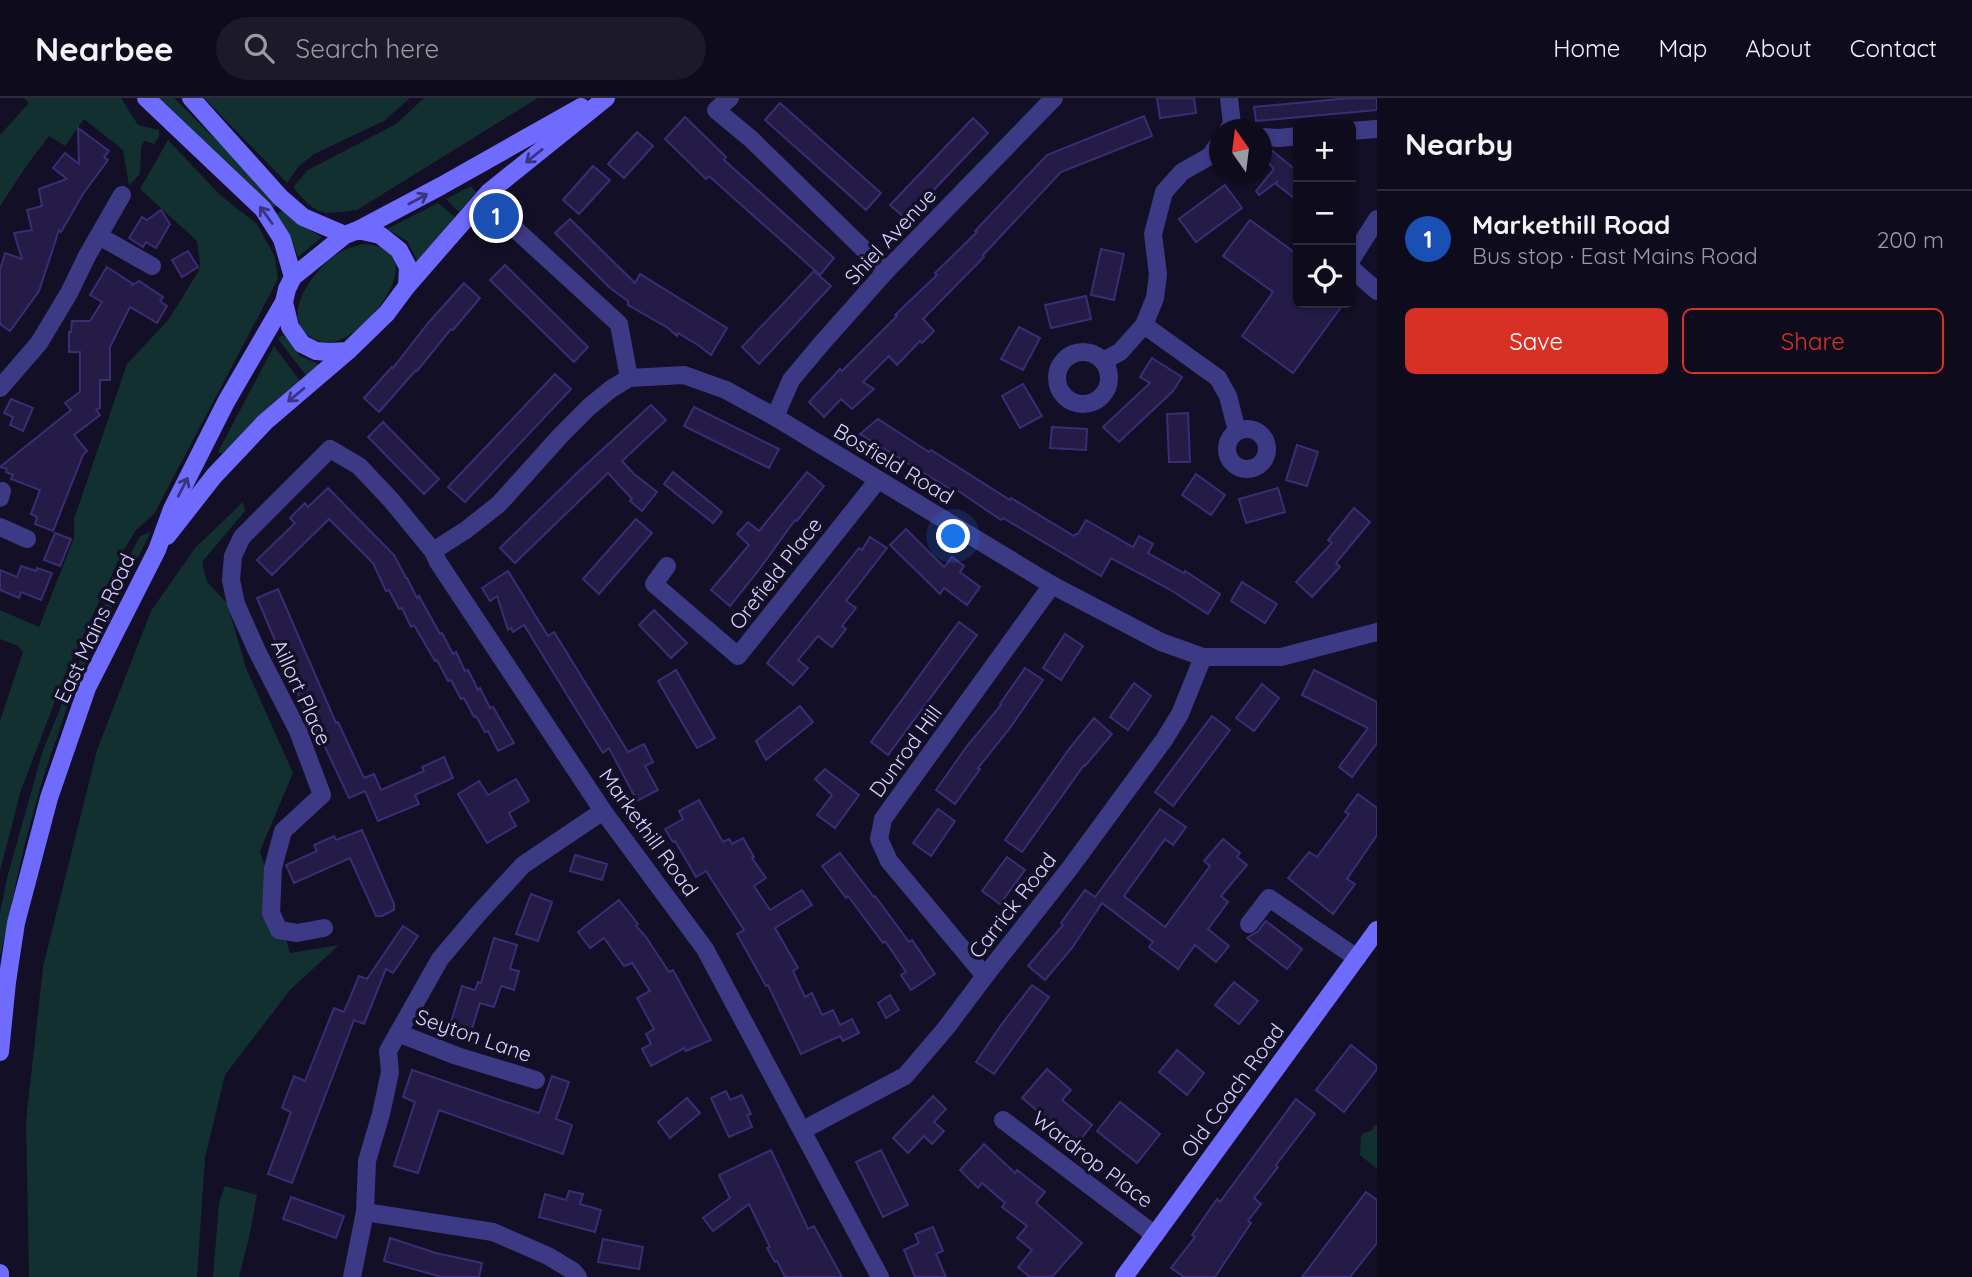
<!DOCTYPE html>
<html lang="en">
<head>
<meta charset="utf-8">
<style>
	:root { --surface:#0e0b1c; --page:#1c1929; --text:#f1f3f6; --muted:#9b9ba3; --line:#2e2b3b; --accent:#d93025 }
	body { margin:0; font-family:Quicksand,sans-serif; background:var(--page); color:var(--text) }
	.controls { position:absolute; right:21px; top:21px; display:grid; overflow:hidden; border-radius:10px; box-shadow:0 2px 5px #0004 }
	.controls button { width:63px; height:63px; display:grid; place-items:center; padding:0; border:0; border-bottom:2px solid var(--line); background:var(--surface); color:var(--text); font:35px sans-serif }
	.compass { position:absolute; left:1209px; top:21px; width:63px; height:63px; border-radius:50%; background:var(--surface); box-shadow:0 2px 5px #0004; rotate:346deg }
	.you { position:absolute; left:954px; top:439px; width:24px; height:24px; margin:-18px; border:5px solid #fff; border-radius:50%; background:#1a73e8; box-shadow:0 0 0 10px #1a73e833 }
	.badge { display:grid; place-items:center; width:46px; height:46px; border-radius:50%; background:var(--accent); color:#fff; font-size:23px; font-weight:700 }
	.pin { position:absolute; translate:-50% -50%; border:4px solid #fff; box-shadow:0 2px 7px #0006 }
	.list { margin:0; padding:0; list-style:none }
	h2 { display:flex; justify-content:space-between; align-items:center; height:91px; margin:0; padding:0 28px; font-size:30px }
	h2 small { font-size:23px; font-weight:400; color:var(--muted) }
	.list li { display:grid; grid-template-columns:46px 1fr auto; gap:21px; align-items:center; box-sizing:border-box; height:98px; padding:0 28px; border-top:2px solid var(--line) }
	.list b { display:block; font-size:26px; white-space:nowrap }
	.list p { margin:0; font-size:23px; white-space:nowrap; color:var(--muted) }
	.list em { font-size:23px; font-style:normal; color:var(--muted) }
	.actions { display:flex; gap:14px; padding:21px 28px }
	.actions a { flex:1; padding:16px 0; border:2px solid var(--accent); border-radius:10px; text-align:center; font-size:24px; color:var(--accent) }
	.actions .main { background:var(--accent); color:#fff }
	.icon { flex:none; width:38px; height:38px; fill:none; stroke:currentColor; stroke-width:2; stroke-linecap:round; stroke-linejoin:round }
	.map { position:relative; flex:none; width:1377px; height:1179px; overflow:hidden }
	header { display:flex; align-items:center; gap:42px; box-sizing:border-box; height:98px; padding:0 35px; background:var(--surface); border-bottom:2px solid var(--line) }
	header strong { font-size:33px }
	nav { display:flex; gap:38px; margin-inline-start:auto; font-size:24px }
	.search { width:490px; height:63px; background:var(--page); display:flex; align-items:center; gap:18px; box-sizing:border-box; padding:0 24px; border-radius:38px; color:var(--muted); font-size:26px }
	main { display:flex }
	aside { flex:1; background:var(--surface) }
	.map>svg:first-child { display:block }
	.green { fill:#12302f }
	.building { fill:#241b47; stroke:#3b2d73; stroke-width:2 }
	.lines { fill:none; stroke-linecap:round; stroke-linejoin:round }
	.street { stroke:#3d3a85; stroke-width:18 }
	.secondary { stroke:#6f6bff; stroke-width:18 }
	.oneway { stroke:#38347d }
	.labels { text-anchor:middle; dominant-baseline:central; stroke-width:7; stroke-linejoin:round; paint-order:stroke }
	.street-label { font-size:21px; fill:#d9d4ff; stroke:#130f26 }
</style>
</head>
<body>
<header>
<strong>Nearbee</strong>
<div class="search"><svg class="icon" aria-label="search" viewBox="0 0 24 24"><circle cx="10" cy="10" r="6"/><path d="M15 15l6 6"/></svg>Search here</div>
<nav><a>Home</a><a>Map</a><a>About</a><a>Contact</a></nav>
</header>
<main>
<div class="map">
<svg width="1377" height="1179" viewBox="0 0 1377 1179">
	<rect width="100%" height="100%" fill="#130f26"/>
	<g class="green">
		<path d="M24,0H121L138,27L159,32V39L154,46L144,43L141,49L140,76L129,87L123,52L84,21L65,48L49,38L27,67L0,108V37L29,5Z"/>
		<path d="M156,0H174L279,105L272,111Z"/>
		<path d="M204,0H410L384,23L314,56L299,68L287,85Z"/>
		<path d="M424,0H538L357,112C320,117 317,118 293,89L308,72L396,26Z"/>
		<path d="M168,42L220,97L257,126L275,159L278,181L154,416L136,432L122,455L67,572L21,692L0,773V623L23,554L18,548L0,541V512L39,529L74,440V421L127,266L169,221L198,174L200,166L197,143L140,91Z"/>
		<path d="M471,88L476,94L459,114L446,101Z"/>
		<path d="M438,105L455,119L418,164L407,143L387,131Z"/>
		<path d="M284,111L304,129L322,139L298,159L290,137L276,116Z"/>
		<path d="M364,146C435,150 370,235 334,244C325,246 316,243 309,238C279,216 316,169 339,155C346,150 356,148 364,146Z"/>
		<path d="M282,237L287,240L300,258L321,267L308,280L278,241Z"/>
		<path d="M274,248L300,283L222,356L218,354Z"/>
		<path d="M243,404L245,413L202,464L207,484L227,505L246,570L293,675L260,753L290,855L339,847L290,892L225,977L205,1060L197,1179H29L26,1023L43,869L97,652L151,513L195,450Z"/>
		<path d="M151,434L104,525L73,592L43,680L25,745L0,858V815L7,780L43,652L95,526L140,438Z"/>
		<path d="M1375,1027L1377,1028V1071L1360,1057L1361,1038L1363,1035L1371,1033Z"/>
		<path d="M225,1088L257,1097L249,1140L239,1179H213L219,1105Z"/>
	</g>
	<g class="building">
		<path d="M1157,0H1194L1196,15L1160,20Z"/>
		<path d="M1350,0H1377V12L1256,23L1254,9Z"/>
		<path d="M780,5L881,95L866,112L765,22Z"/>
		<path d="M1144,18L1152,38L1061,74L983,157L984,159L923,221L934,233L922,245L920,243L897,267L889,258L863,284L874,291L852,311L841,301L824,319L809,304L840,271L842,273L897,218L895,217L937,177L935,175L977,134L975,133L1047,57Z"/>
		<path d="M685,19L726,59L724,62L834,160L820,177L709,78L706,81L665,41Z"/>
		<path d="M973,20L988,35L906,121L890,107Z"/>
		<path d="M78,30L109,53L104,59L108,62L83,96L61,134L59,132L39,193L10,233L0,226V172L5,155L22,161L14,135L32,132L27,112L42,108L39,91L67,81L53,70L65,55L79,66Z"/>
		<path d="M637,34L653,48L624,80L608,66Z"/>
		<path d="M1262,50L1270,51L1298,74V103L1276,86L1278,83L1259,97L1256,93L1274,71L1262,58Z"/>
		<path d="M593,68L610,82L579,116L563,102Z"/>
		<path d="M1225,87L1242,110L1196,144L1179,121Z"/>
		<path d="M161,112L170,126L156,150L146,144L143,149L129,140L142,119L147,122Z"/>
		<path d="M570,121L635,185L640,176L727,230L711,257L698,247L678,235L677,238L668,230L628,207V203L610,190L555,135Z"/>
		<path d="M1250,122L1298,157V205H1344L1293,275L1242,238L1273,194L1223,158Z"/>
		<path d="M1101,151L1124,156L1114,202L1091,197Z"/>
		<path d="M188,153L198,169L182,179L172,162Z"/>
		<path d="M505,167L588,249L574,264L490,182Z"/>
		<path d="M107,169L133,186L131,188L139,183L163,199L160,203L167,208L157,225L130,209L110,249V282H100V310L96,312L100,317L74,337L87,353L83,357L53,433L35,426L37,419L31,416L40,392L11,381L13,377L6,374L7,371L0,369L71,312L65,305L80,294V254H69V234H71L72,223H90L102,204L90,197Z"/>
		<path d="M814,173L831,188L759,266L742,249Z"/>
		<path d="M464,185L480,200L453,232L451,231L417,273L416,272L379,314L364,300L392,269L393,270L429,224Z"/>
		<path d="M1086,198L1091,221L1051,230L1045,207Z"/>
		<path d="M1019,229L1040,240L1023,272L1001,261Z"/>
		<path d="M1152,260L1182,279L1173,293L1119,344L1103,329L1150,285L1140,279Z"/>
		<path d="M555,276L571,291L465,404L448,389Z"/>
		<path d="M1023,286L1042,318L1020,330L1002,298Z"/>
		<path d="M11,301L33,310L23,333L10,327L13,319L4,315Z"/>
		<path d="M651,307L666,322L622,363L634,376L657,394L642,413L630,403L632,401L608,375L515,465L500,450L579,373Z"/>
		<path d="M694,309L779,351L769,370L684,328Z"/>
		<path d="M1188,315L1190,364H1169L1167,316Z"/>
		<path d="M878,321L929,354L931,352L1010,402L1011,400L1074,438L1076,436H1078L1086,422L1133,449L1139,438L1153,446L1148,455L1184,475L1185,473L1220,496L1208,516L1169,491L1111,460L1101,478L1003,420L1001,422L957,392L955,394L860,336Z"/>
		<path d="M383,324L439,381L424,396L368,339Z"/>
		<path d="M1052,329L1087,331L1086,352L1050,350Z"/>
		<path d="M1297,347L1318,354L1307,388L1286,382Z"/>
		<path d="M673,374L722,414L713,425L664,386Z"/>
		<path d="M807,374L824,388L797,423L795,422L758,473L730,508L711,492L749,447L737,436L748,424L759,433Z"/>
		<path d="M1196,376L1225,397L1211,417L1182,397Z"/>
		<path d="M328,390L394,457L406,480H407L417,500L419,498L440,536L442,535L453,556L456,554L465,573L468,572L478,592L480,590L490,610L493,609L514,645L498,653L488,633L485,634L476,618L474,619L464,600L461,601L451,582L448,583L437,562L435,563L414,527L411,529L402,510L399,511L389,492L386,493L373,465L329,421L272,477L257,462L295,425L290,420L305,405L308,409Z"/>
		<path d="M1278,390L1285,414L1246,425L1239,401Z"/>
		<path d="M1354,410L1370,424L1336,465L1340,469L1312,499L1296,484L1332,445L1328,442Z"/>
		<path d="M636,421L652,435L599,496L583,481Z"/>
		<path d="M906,431L944,469L952,459L964,468L960,474L980,489L967,507L944,490L940,496L890,447Z"/>
		<path d="M55,435L71,441L60,468L44,462Z"/>
		<path d="M870,439L887,450L846,503L856,510L842,528L846,531L832,549L818,538L798,562L808,570L793,587L767,565L859,450L862,452Z"/>
		<path d="M21,468L36,473L37,470L52,475L41,502L21,494L19,500L0,492V472L17,479Z"/>
		<path d="M508,473L548,538L554,534L628,654L644,646L653,664L645,668L658,692L637,703L609,650L603,655L524,527L513,534L511,530L508,532L497,498L490,503L482,490Z"/>
		<path d="M1242,484L1277,506L1265,525L1231,503Z"/>
		<path d="M278,491L336,625L338,624L364,680L374,676L381,692L424,673L422,669L444,659L453,680L415,697L419,706L378,723L365,693L349,700L312,621L309,622L257,500Z"/>
		<path d="M654,512L687,545L671,560L639,527Z"/>
		<path d="M959,524L977,537L888,657L871,644Z"/>
		<path d="M1065,536L1083,548L1061,582L1043,570Z"/>
		<path d="M1025,570L1043,582L1010,630L978,670L980,671L955,706L936,692L967,648L1001,607L1000,606Z"/>
		<path d="M676,572L715,640L697,650L658,583Z"/>
		<path d="M1314,572L1377,604V645L1352,679L1339,669L1368,630L1302,597Z"/>
		<path d="M1134,585L1151,598L1128,632L1110,619Z"/>
		<path d="M1262,586L1279,600L1254,633L1236,620Z"/>
		<path d="M800,608L813,624L766,662L756,643Z"/>
		<path d="M1212,618L1230,632L1173,708L1155,694Z"/>
		<path d="M1094,620L1112,636L1085,668L1084,667L1022,754L1005,742L1069,651Z"/>
		<path d="M825,671L859,697L835,730L817,717L832,697L815,681Z"/>
		<path d="M516,681L529,703L509,715L516,728L487,745L458,696L479,683L488,697Z"/>
		<path d="M1358,696L1377,710V737L1347,781L1355,786L1333,816L1288,780L1309,754L1317,759L1349,716L1345,714Z"/>
		<path d="M699,702L723,744L729,741L732,746L743,740L754,759L752,760L766,780L754,788L770,812L802,792L812,807L775,830L798,870L793,873L805,899L812,895L822,917L833,912L840,927L852,921L859,935L843,943L840,938L801,956L768,887L766,888L737,836L744,832L706,773L696,779L675,743L673,744L665,731L683,721L679,713Z"/>
		<path d="M938,711L955,723L931,758L913,745Z"/>
		<path d="M1160,711L1186,729L1173,747L1165,741L1124,798L1165,829L1210,768L1204,763L1223,741L1240,755L1237,759L1247,767L1221,798L1228,804L1208,831L1229,848L1216,864L1195,847L1178,871L1149,849L1153,844L1102,805L1072,850L1045,882L1028,868L1063,827L1061,825L1085,792L1095,799Z"/>
		<path d="M362,732L394,806V812L382,818H376L350,760L294,785L286,767L317,753L314,747L334,738L336,742Z"/>
		<path d="M840,755L874,799L875,798L909,844L912,842L935,876L911,892L901,877L906,874L885,843L883,845L848,798L846,800L822,768Z"/>
		<path d="M575,757L607,766L602,782L570,773Z"/>
		<path d="M1007,759L1025,772L1000,806L982,793Z"/>
		<path d="M531,796L552,804L538,843L516,836Z"/>
		<path d="M619,802L638,826L636,828L646,839L669,874L673,872L711,942L686,953L684,950L651,968L642,951L651,946L646,936L654,931L637,900L650,893L632,865L624,868L604,840L590,850L578,834Z"/>
		<path d="M1266,823L1302,851L1287,871L1247,840L1258,833Z"/>
		<path d="M403,828L418,838L393,875L386,871L364,926L354,922L292,1085L268,1076L291,1014L282,1010L294,978L305,983L334,910L344,914L359,878L367,881Z"/>
		<path d="M494,840L517,847L510,871L519,873L514,892L501,888L494,909L480,905L471,934L450,927L462,888L475,892L478,884L481,885Z"/>
		<path d="M1234,884L1258,903L1239,926L1215,907Z"/>
		<path d="M1032,887L1049,899L994,976L976,964L1001,927Z"/>
		<path d="M890,897L899,912L886,920L878,905Z"/>
		<path d="M1351,947L1377,968V971L1344,1014L1316,992Z"/>
		<path d="M1177,952L1204,975L1187,997L1159,974Z"/>
		<path d="M1047,971L1071,992L1062,1002L1092,1027L1077,1046L1022,1000Z"/>
		<path d="M412,972L539,1015L552,978L569,984L556,1021L572,1027L563,1056L439,1012L418,1075L394,1068L415,1004L403,999Z"/>
		<path d="M726,993L730,1002L742,997L751,1016L747,1017L752,1029L729,1039L711,1000Z"/>
		<path d="M933,998L946,1011L934,1024L944,1033L932,1046L924,1038L908,1055L893,1040Z"/>
		<path d="M687,1000L700,1015L670,1040L658,1024Z"/>
		<path d="M1296,1001L1315,1016L1276,1067L1278,1069L1254,1100L1261,1106L1248,1123L1251,1125L1215,1179H1184L1171,1170L1195,1139L1192,1137L1217,1101L1220,1104Z"/>
		<path d="M1120,1004L1160,1036L1137,1065L1097,1033Z"/>
		<path d="M984,1046L1015,1075L1017,1072L1045,1094L1036,1105L1082,1145L1052,1179H1030L1018,1169L1032,1152L1017,1140L1027,1128L1002,1109L1005,1105L982,1085L978,1090L960,1072Z"/>
		<path d="M771,1052L808,1131L814,1128L842,1179H785L777,1163L775,1164L767,1150L770,1149L749,1106L713,1133L703,1120L730,1100L719,1077Z"/>
		<path d="M881,1052L908,1107L883,1119L856,1064Z"/>
		<path d="M569,1093L583,1096L580,1106L601,1112L595,1134L539,1119L545,1096L566,1102Z"/>
		<path d="M1366,1094L1377,1102V1145L1350,1179H1302Z"/>
		<path d="M291,1099L344,1118L336,1140L283,1121Z"/>
		<path d="M933,1129L943,1153L936,1156L946,1179H915L904,1152L919,1145L915,1136Z"/>
		<path d="M390,1140L436,1155L482,1165L479,1179H442L384,1163Z"/>
		<path d="M603,1141L643,1149L639,1171L598,1164Z"/>
	</g>
	<g class="lines">
		<g class="street">
			<path d="M730,0L716,12L751,41L886,173"/>
			<path d="M1228,32L1232,26L1229,0"/>
			<path d="M1351,33L1376,31"/>
			<path d="M1262,39L1279,40L1298,38"/>
			<path d="M514,130L619,226L629,280"/>
			<path d="M99,138L152,168"/>
			<path d="M1351,162L1377,121"/>
			<path d="M1351,170L1377,193"/>
			<path d="M1144,227L1218,280L1228,298L1237,333"/>
			<circle cx="1083" cy="280" r="26"/>
			<path d="M1103,263L1120,254L1144,227L1155,200L1158,176L1153,136L1164,94L1182,74L1210,58L1220,44"/>
			<path d="M0,290L39,245L69,195L87,158L122,97"/>
			<path d="M775,319L791,282L822,245L886,173L1054,0"/>
			<circle cx="1247" cy="351" r="20"/>
			<path d="M0,400L2,393"/>
			<path d="M0,429L27,441"/>
			<path d="M433,453L466,432L499,406L561,337L589,309L611,291L629,280L684,277L726,292L775,319L1052,487L1161,544L1203,559H1281L1377,534"/>
			<path d="M667,468L654,486L738,558L878,382"/>
			<path d="M1249,826L1269,800L1357,860"/>
			<path d="M324,830L297,835L279,832L271,815L273,770L283,733L322,697L298,633L257,553L236,506L231,482L233,458L242,439L330,351L359,368L391,402L433,453L438,464L603,713L705,851L880,1179"/>
			<path d="M985,878L889,763L879,741L883,721L1052,487"/>
			<path d="M398,935L457,958L536,982"/>
			<path d="M1003,1022L1155,1137"/>
			<path d="M803,1032L905,978L946,930L985,878L1070,770L1164,642L1180,616L1203,559"/>
			<path d="M365,1114L493,1134L548,1158L573,1173L578,1179"/>
			<path d="M352,1179L365,1114L367,1063L381,1016L390,974L388,953L440,861L478,816L523,767L603,713"/>
		</g>
		<g class="secondary">
			<path d="M146,0L263,111L282,141L293,179"/>
			<path d="M191,0L280,99L303,119L345,137"/>
			<path d="M358,132L380,137L399,152L408,169L407,188L387,215L348,253L329,254L316,253L302,246L290,229L284,204L287,191L293,179L345,137Z"/>
			<path d="M358,132L441,88L581,9"/>
			<path d="M407,188L489,94L606,0"/>
			<path d="M167,438L214,378L265,324L348,253"/>
			<path d="M0,954L7,884L16,825L49,700L87,590L157,452L172,411L226,304L284,204"/>
			<path d="M0,1175V1179"/>
			<path d="M1124,1179L1377,832"/>
		</g>
	</g>
	<defs><path id="oneway-shaft" d="M-6 0H5M1.5-3L5.5 0L1.5 3" fill="none" stroke-width="1.6" stroke-linecap="round" stroke-linejoin="round" transform="scale(1.75)"/></defs>
	<g class="oneway">
		<use href="#oneway-shaft" transform="translate(534 58) rotate(141)"/>
		<use href="#oneway-shaft" transform="translate(418 101) rotate(-28)"/>
		<use href="#oneway-shaft" transform="translate(266 117) rotate(-126)"/>
		<use href="#oneway-shaft" transform="translate(296 297) rotate(140)"/>
		<use href="#oneway-shaft" transform="translate(183 389) rotate(-63)"/>
	</g>
	<g class="labels">
		<g class="street-label">
			<text transform="translate(890 138) rotate(-47)">Shiel Avenue</text>
			<text transform="translate(894 365) rotate(31)">Bosfield Road</text>
			<text transform="translate(775 475) rotate(-52)">Orefield Place</text>
			<text transform="translate(94 530) rotate(-65)">East Mains Road</text>
			<text transform="translate(302 594) rotate(65)">Aillort Place</text>
			<text transform="translate(905 653) rotate(-54)">Dunrod Hill</text>
			<text transform="translate(649 734) rotate(54)">Markethill Road</text>
			<text transform="translate(1012 807) rotate(-52)">Carrick Road</text>
			<text transform="translate(474 937) rotate(19)">Seyton Lane</text>
			<text transform="translate(1232 992) rotate(-54)">Old Coach Road</text>
			<text transform="translate(1093 1061) rotate(37)">Wardrop Place</text>
		</g>
	</g>
</svg>
<div class="controls">
<button>+</button>
<button>−</button>
<button><svg class="icon" aria-label="locate" viewBox="0 0 24 24"><circle cx="12" cy="12" r="6"/><path d="M12 2v4M12 18v4M2 12h4M18 12h4"/></svg></button>
</div>
<svg class="compass" viewBox="-18 -18 36 36"><path d="M0-13l5 13h-10z" fill="#e53935"/><path d="M0 13l5-13h-10z" fill="#9b9ba3"/></svg>
<div class="you"></div>
<div class="pin badge" style="left:496px;top:118px;background:#1a4fb4">1</div>
</div>
<aside>
<h2>Nearby<small></small></h2>
<ul class="list">
<li><span class="badge" style="background:#1a4fb4">1</span><div><b>Markethill Road</b><p>Bus stop · East Mains Road</p></div><em>200 m</em></li>
</ul>
<div class="actions"><a class="main">Save</a><a>Share</a></div>
</aside>
</main>
</body>
</html>
